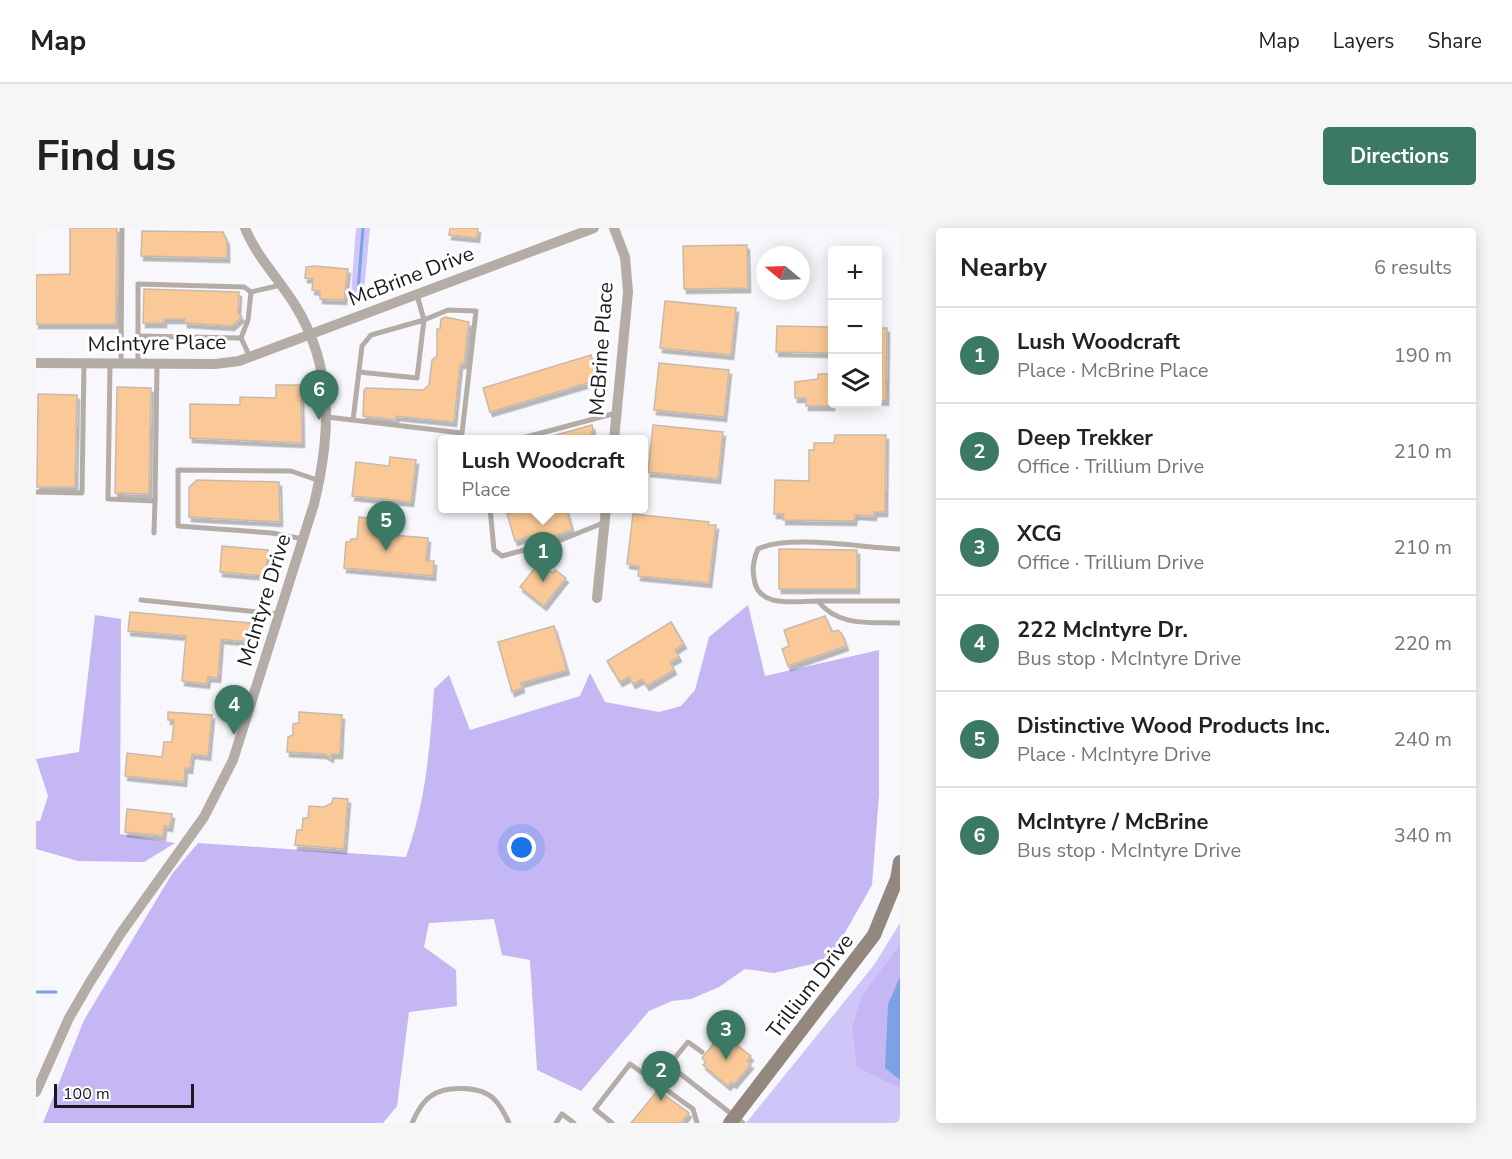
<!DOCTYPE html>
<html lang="en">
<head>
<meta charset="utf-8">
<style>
	:root { --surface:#fff; --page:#f6f6f6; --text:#222; --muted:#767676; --line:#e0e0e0; --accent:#3c7964 }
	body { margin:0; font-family:"Nunito Sans",sans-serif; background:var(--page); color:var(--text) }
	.controls { position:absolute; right:18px; top:18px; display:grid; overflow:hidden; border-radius:6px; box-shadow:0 3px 15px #0003 }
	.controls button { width:54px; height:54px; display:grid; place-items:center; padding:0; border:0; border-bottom:2px solid var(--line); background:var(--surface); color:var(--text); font:30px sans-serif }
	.compass { position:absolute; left:720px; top:18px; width:54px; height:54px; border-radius:50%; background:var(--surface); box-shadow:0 3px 15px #0003; rotate:289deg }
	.scale { position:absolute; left:18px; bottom:15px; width:140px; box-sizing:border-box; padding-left:6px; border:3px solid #1a1820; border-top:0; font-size:16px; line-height:21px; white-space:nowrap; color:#1a1820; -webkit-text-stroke:4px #fff; paint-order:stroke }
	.you { position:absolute; left:486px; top:620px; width:21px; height:21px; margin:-15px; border:4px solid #fff; border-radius:50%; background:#1a73e8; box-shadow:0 0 0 9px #1a73e833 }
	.badge { display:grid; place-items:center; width:39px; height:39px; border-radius:50%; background:var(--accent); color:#fff; font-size:20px; font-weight:700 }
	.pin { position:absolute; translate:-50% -50px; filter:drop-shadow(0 2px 3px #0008) }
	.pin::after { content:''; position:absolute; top:32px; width:21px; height:18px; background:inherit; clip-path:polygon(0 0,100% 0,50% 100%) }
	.popup { position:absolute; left:402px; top:207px; width:210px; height:78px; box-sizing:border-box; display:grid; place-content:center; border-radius:6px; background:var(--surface); filter:drop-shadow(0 2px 4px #0005); font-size:20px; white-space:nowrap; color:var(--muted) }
	.popup b { font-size:22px; color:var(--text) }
	.popup::after { content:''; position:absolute; left:50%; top:100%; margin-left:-12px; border:12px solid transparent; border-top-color:var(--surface) }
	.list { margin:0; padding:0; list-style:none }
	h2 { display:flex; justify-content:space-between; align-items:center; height:78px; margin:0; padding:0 24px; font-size:26px }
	h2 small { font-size:20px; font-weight:400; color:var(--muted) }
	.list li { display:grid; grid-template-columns:39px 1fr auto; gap:18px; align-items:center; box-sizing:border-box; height:96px; padding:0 24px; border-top:2px solid var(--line) }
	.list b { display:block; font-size:22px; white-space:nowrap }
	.list p { margin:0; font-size:20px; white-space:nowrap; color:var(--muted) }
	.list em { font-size:20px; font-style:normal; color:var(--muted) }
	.icon { flex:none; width:33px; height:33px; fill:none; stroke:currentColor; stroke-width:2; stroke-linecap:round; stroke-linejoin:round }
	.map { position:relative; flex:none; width:864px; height:895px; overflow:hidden; border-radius:6px }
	header { display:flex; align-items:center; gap:36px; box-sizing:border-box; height:84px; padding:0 30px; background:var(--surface); border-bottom:2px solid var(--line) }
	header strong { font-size:28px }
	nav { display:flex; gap:33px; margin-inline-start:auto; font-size:21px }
	.intro { display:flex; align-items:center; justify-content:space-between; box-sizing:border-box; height:144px; padding:0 36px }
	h1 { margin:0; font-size:42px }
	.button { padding:15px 27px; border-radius:6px; background:var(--accent); color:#fff; font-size:21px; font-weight:700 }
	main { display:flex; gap:36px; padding:0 36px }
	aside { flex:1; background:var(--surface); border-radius:6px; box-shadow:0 3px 15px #0003 }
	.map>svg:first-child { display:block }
	.green { fill:#d0c5f9 }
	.forest { fill:#c4b7f4 }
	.water { fill:#7aa2e5 }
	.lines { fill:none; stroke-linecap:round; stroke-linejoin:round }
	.stream { stroke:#7aa2e5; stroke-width:3 }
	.building { fill:#fbc997; stroke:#cab9a9; stroke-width:1.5; filter:url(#shadow) }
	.lane { stroke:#b4aca6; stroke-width:5 }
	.street { stroke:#b4aca6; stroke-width:10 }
	.secondary { stroke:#93877e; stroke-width:14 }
	.labels { text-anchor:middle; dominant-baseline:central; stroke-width:6; stroke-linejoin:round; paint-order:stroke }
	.street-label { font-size:21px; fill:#1a1820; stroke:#fff }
</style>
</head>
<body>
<header>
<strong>Map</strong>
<nav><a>Map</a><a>Layers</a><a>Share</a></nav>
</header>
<div class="intro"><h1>Find us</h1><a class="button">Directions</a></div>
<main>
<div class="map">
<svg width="864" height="895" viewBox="0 0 864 895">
	<defs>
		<filter id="shadow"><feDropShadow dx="2.5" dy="4.5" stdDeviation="0" flood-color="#0004"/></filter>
	</defs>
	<rect width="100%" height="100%" fill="#f8f7fb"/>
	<g class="green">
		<path d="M320,0H334L327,72L314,78Z"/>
		<path d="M864,695V895H710L838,737Z"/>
	</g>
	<g class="forest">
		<path d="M712,377L729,448L843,422V567L836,657L807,708L802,730L738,745L709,741L683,759L655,771L636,773L613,783L545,863L501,842L494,732L466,727L458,691L393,695L388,719L420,742L421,778L373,784L361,878L347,895H7L48,792L136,646L162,615L370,629C390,573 394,520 398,461L413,447L434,502L544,468L554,445L569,474L623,484L645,478L659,462L673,409Z"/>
		<path d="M59,387L85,391L84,606L139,615L108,634L42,633L0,621V593H4L12,568L0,531L43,524Z"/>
		<path d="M864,716V749L852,776L849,840L864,852V860L821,839L816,800L826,768Z"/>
	</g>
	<path class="water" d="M864,749V852L849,840L852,776Z"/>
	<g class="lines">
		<g class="stream">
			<path d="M322,63L327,0"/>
			<path d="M0,764H20"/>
		</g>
	</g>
	<g class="building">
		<path d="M34,0H81L80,96H0V47L34,46Z"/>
		<path d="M414,0H442L441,10L413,7Z"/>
		<path d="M106,3L187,4L191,13V30L105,28Z"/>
		<path d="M711,17L712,60L648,61L647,18Z"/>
		<path d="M278,38L312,41L308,72L284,71V63L276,62L277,51L269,50L270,39Z"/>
		<path d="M108,61L203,64L202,85L206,89L196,98L149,95V91H128V95H107Z"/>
		<path d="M629,73L700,80L695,127L624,120Z"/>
		<path d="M409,89L433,94L428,136H424L418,194L360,188V192L327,188L328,162L330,160L387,162L393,157L396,132L401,128V101H404L405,91Z"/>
		<path d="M741,98L796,99V125L740,124Z"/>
		<path d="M842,100H851L850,173L842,172Z"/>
		<path d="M555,127L562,152L454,184L447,160Z"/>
		<path d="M623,135L693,142L688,189L618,182Z"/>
		<path d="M782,146H796V178H770V170H759V154L782,151Z"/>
		<path d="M240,157H265L266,215L154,210V176L204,177V169L240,170Z"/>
		<path d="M81,159L115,160L113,266L79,265Z"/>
		<path d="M2,166L41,167L39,259H1Z"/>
		<path d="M556,197L557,201L552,212H502Z"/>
		<path d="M617,197L687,204L682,251L612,244Z"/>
		<path d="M799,207H850L849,284H838V288L819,287L818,293L747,292L748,286H738L739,252L773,253V222H778V215H798Z"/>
		<path d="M354,229L380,232L375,274L316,268L320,234L353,238Z"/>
		<path d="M161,252L243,254L244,294L153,289V259Z"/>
		<path d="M491,280H530L536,302L496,315L494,308L479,313L471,286Z"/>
		<path d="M597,286L673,294L672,297H680L673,355L602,348L603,338L591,336Z"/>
		<path d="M323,289L358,293L356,307L392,310L390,333H398L397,348L308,340L310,314H314L315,311H321Z"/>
		<path d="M186,318L232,322L230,348L184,344Z"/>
		<path d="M743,321L821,322V361H743Z"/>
		<path d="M503,335L517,345L519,342L530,350L508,378L484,359Z"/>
		<path d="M94,384L214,395L212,414L185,411L182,450L172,449L171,456L146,453L150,408L92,403Z"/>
		<path d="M789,388L796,404L802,402L806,406L810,418L752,438L746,421L753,418L748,402Z"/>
		<path d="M635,394L648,416L639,422L643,429L634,434L638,442L611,458L606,451L597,456L593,449L584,454L571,433Z"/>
		<path d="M518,398L531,442L485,455L486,460L476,464L462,414Z"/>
		<path d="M132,484L176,487L172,528L156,526L154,541L149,540L148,554L89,548L91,525L126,529L128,514H136L138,492H132Z"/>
		<path d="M263,484L306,487L304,526H295V530L288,526L251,524L252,509L257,507V496L263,495Z"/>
		<path d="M297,570L312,571L308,621L259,617L261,602H266L267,590H272L273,578L288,579L296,575Z"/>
		<path d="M91,581L136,586L134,599L128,598L127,608L89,604Z"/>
		<path d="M686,805L715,828L711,833L715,836L698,856L695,854L692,858L667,837L670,834L666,830Z"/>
		<path d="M622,862L653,885L645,895H595Z"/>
	</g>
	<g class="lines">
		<g class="lane">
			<path d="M215,64L245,57"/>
			<path d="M102,108V56L208,59L215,64L212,92L205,110"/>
			<path d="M74,136L72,271L119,273L121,136"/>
			<path d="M85,136L86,0"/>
			<path d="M102,136V108L205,110L214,129"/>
			<path d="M323,144L381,150L388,92L381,67"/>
			<path d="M291,189L426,205L440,83L412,82L388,92L335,107L326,118L317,192"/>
			<path d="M479,212L580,185"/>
			<path d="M0,264L46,265L48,136"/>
			<path d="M454,280L458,322L466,328L525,312L567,295"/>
			<path d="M118,305L119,273"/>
			<path d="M267,311L236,305L142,298V242L255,243L284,253"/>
			<path d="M864,321C828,320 753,306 722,321C718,330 716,340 718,350C721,381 759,373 782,373C802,399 834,394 864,395"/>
			<path d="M105,372L242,386"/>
			<path d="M782,373H864"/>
			<path d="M666,824L652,814L633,837L707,895"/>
			<path d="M376,895C381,885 386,874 395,868C410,857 445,858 458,871C465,878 469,886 473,895"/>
			<path d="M520,895L526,886L538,895"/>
			<path d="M576,895L559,881L594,836L657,881L661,895"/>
		</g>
		<g class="street">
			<path d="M0,135L179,136L203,133L558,0"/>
			<path d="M578,212L592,64L589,29L578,0"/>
			<path d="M561,370L570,280"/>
			<path d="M0,864L33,790L54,754L85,705L168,589L197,532L278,276C295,207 298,140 259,77C243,51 220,28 209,0"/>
		</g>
		<path class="secondary" d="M694,895L838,707L861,651L864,634"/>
	</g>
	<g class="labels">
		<g class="street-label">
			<text transform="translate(375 48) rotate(-21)">McBrine Drive</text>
			<text transform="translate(121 115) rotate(-1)">McIntyre Place</text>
			<text transform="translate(565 121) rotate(-86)">McBrine Place</text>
			<text transform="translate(228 372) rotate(-73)">McIntyre Drive</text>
			<text transform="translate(774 758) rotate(-52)">Trillium Drive</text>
		</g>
	</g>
</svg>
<div class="controls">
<button>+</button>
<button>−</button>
<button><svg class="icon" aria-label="layers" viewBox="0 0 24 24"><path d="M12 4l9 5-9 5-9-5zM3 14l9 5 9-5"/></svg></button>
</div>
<svg class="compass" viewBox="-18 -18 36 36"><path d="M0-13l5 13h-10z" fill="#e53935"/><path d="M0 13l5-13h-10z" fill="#767676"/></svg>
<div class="scale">100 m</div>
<div class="you"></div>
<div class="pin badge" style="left:507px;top:354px">1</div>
<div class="popup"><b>Lush Woodcraft</b>Place</div>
<div class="pin badge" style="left:625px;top:873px">2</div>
<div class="pin badge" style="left:690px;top:832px">3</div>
<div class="pin badge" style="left:198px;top:507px">4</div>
<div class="pin badge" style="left:350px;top:323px">5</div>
<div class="pin badge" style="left:283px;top:192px">6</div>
</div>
<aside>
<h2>Nearby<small>6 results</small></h2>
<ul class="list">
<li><span class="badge">1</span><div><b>Lush Woodcraft</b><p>Place · McBrine Place</p></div><em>190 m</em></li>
<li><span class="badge">2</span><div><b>Deep Trekker</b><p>Office · Trillium Drive</p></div><em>210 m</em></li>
<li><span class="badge">3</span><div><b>XCG</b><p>Office · Trillium Drive</p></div><em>210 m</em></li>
<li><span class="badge">4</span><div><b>222 McIntyre Dr.</b><p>Bus stop · McIntyre Drive</p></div><em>220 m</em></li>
<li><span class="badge">5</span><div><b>Distinctive Wood Products Inc.</b><p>Place · McIntyre Drive</p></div><em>240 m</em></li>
<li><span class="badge">6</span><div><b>McIntyre / McBrine</b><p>Bus stop · McIntyre Drive</p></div><em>340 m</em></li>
</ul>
</aside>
</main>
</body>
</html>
